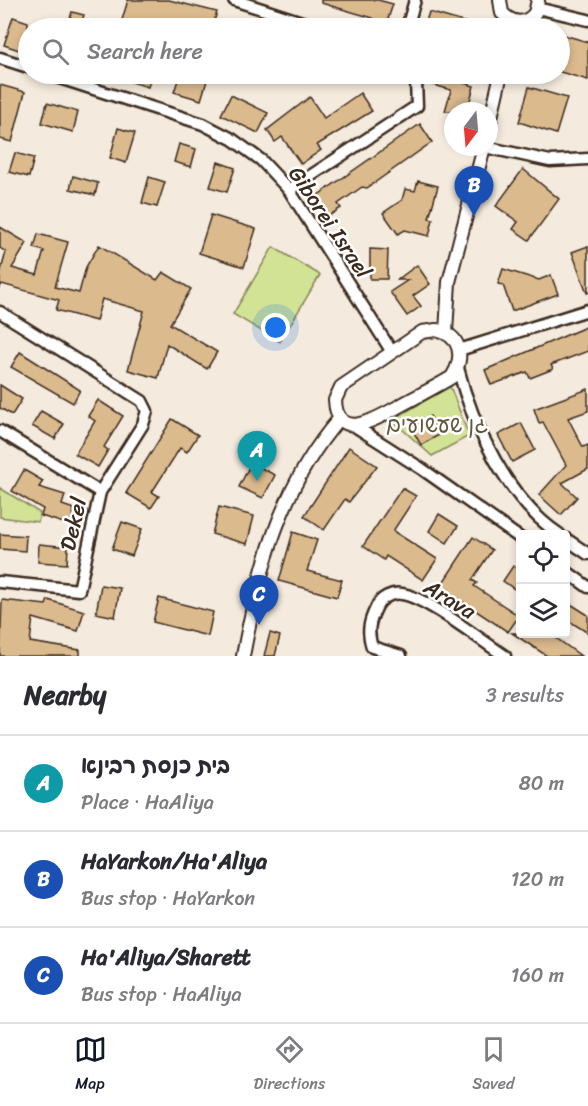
<!DOCTYPE html>
<html lang="en">
<head>
<meta charset="utf-8">
<style>
	:root { --surface:#fff; --page:#f2f2f3; --text:#2b2b33; --muted:#7c7c81; --line:#e1e1e2; --accent:#111827 }
	body { margin:0; font-family:Sriracha,"Playpen Sans Hebrew",sans-serif; background:var(--page); color:var(--text) }
	.controls { position:absolute; right:18px; bottom:18px; display:grid; overflow:hidden; border-radius:6px; box-shadow:0 3px 9px #0003 }
	.controls button { width:54px; height:54px; display:grid; place-items:center; padding:0; border:0; border-bottom:2px solid var(--line); background:var(--surface); color:var(--text); font:30px sans-serif }
	.compass { position:absolute; left:444px; top:102px; width:54px; height:54px; border-radius:50%; background:var(--surface); box-shadow:0 3px 9px #0003; rotate:196deg }
	.you { position:absolute; left:276px; top:328px; width:21px; height:21px; margin:-15px; border:4px solid #fff; border-radius:50%; background:#1a73e8; box-shadow:0 0 0 9px #1a73e833 }
	.badge { display:grid; place-items:center; width:39px; height:39px; border-radius:50%; background:var(--accent); color:#fff; font-size:20px; font-weight:700 }
	.pin { position:absolute; translate:-50% -50px; filter:drop-shadow(0 2px 3px #0008) }
	.pin::after { content:''; position:absolute; top:32px; width:21px; height:18px; background:inherit; clip-path:polygon(0 0,100% 0,50% 100%) }
	.list { margin:0; padding:0; list-style:none }
	h2 { display:flex; justify-content:space-between; align-items:center; height:78px; margin:0; padding:0 24px; font-size:26px }
	h2 small { font-size:20px; font-weight:400; color:var(--muted) }
	.list li { display:grid; grid-template-columns:39px 1fr auto; gap:18px; align-items:center; box-sizing:border-box; height:96px; padding:0 24px; border-top:2px solid var(--line) }
	.list b { display:block; font-size:22px; white-space:nowrap }
	.list p { margin:0; font-size:20px; white-space:nowrap; color:var(--muted) }
	.list em { font-size:20px; font-style:normal; color:var(--muted) }
	.icon { flex:none; width:33px; height:33px; fill:none; stroke:currentColor; stroke-width:2; stroke-linecap:round; stroke-linejoin:round }
	.map { position:relative; flex:none; width:588px; height:656px; overflow:hidden }
	.search { position:absolute; background:var(--surface); box-shadow:0 3px 9px #0003; left:18px; right:18px; top:18px; height:66px; display:flex; align-items:center; gap:15px; box-sizing:border-box; padding:0 21px; border-radius:33px; color:var(--muted); font-size:22px }
	.sheet { height:366px; background:var(--surface) }
	nav { display:flex; justify-content:space-around; align-items:center; box-sizing:border-box; height:84px; border-top:2px solid var(--line); background:var(--surface); font-size:16px; color:var(--muted) }
	nav a { display:grid; justify-items:center; gap:3px }
	nav .on { color:var(--accent) }
	.map>svg:first-child { display:block }
	.green { fill:#d3e396; stroke:#87865a; stroke-width:1.5 }
	.building { fill:#dbba8e; stroke:#3b2a1e; stroke-width:1.5 }
	.lines { fill:none; stroke-linecap:round; stroke-linejoin:round }
	.minor-casing { stroke:#3b2a1e; stroke-width:15 }
	.tertiary-casing { stroke:#3b2a1e; stroke-width:16 }
	.minor { stroke:#fff; stroke-width:10 }
	.tertiary { stroke:#fff; stroke-width:12 }
	.labels { text-anchor:middle; dominant-baseline:central; stroke-width:5; stroke-linejoin:round; paint-order:stroke }
	.street-label { font-size:22px; fill:#3b2a1e; stroke:#fff }
	.park-label { font-size:22px; fill:#61583c; stroke:#fff }
</style>
</head>
<body>
<div class="map">
<svg width="588" height="656" viewBox="0 0 588 656">
	<rect width="100%" height="100%" fill="#f4eadd"/>
	<filter id="ink" filterUnits="userSpaceOnUse"><feTurbulence type="fractalNoise" baseFrequency=".0167" numOctaves="2"/><feDisplacementMap in="SourceGraphic" scale="12" xChannelSelector="R" yChannelSelector="G"/><feConvolveMatrix kernelMatrix="1 2 1 2 8 2 1 2 1" color-interpolation-filters="sRGB"/></filter>
	<g filter="url(#ink)">
		<g class="green">
			<path d="M273,247L320,275L280,342L233,314Z"/>
			<path d="M450,386L469,436L432,456L392,420Z"/>
			<path d="M0,488L40,513L38,522L0,517Z"/>
		</g>
		<g class="building">
			<path d="M128,0H169L217,12L212,28H174L148,21L146,27L122,20Z"/>
			<path d="M321,0H378L393,4L385,28H370L373,18L321,3Z"/>
			<path d="M72,12L84,15L80,28H67Z"/>
			<path d="M429,12L477,26V28H424Z"/>
			<path d="M13,17L28,22V53L4,45Z"/>
			<path d="M564,35L588,42V80L560,72V51Z"/>
			<path d="M114,74H152L148,87L113,76Z"/>
			<path d="M180,74H209L201,100L174,92Z"/>
			<path d="M416,74H441L440,76L474,86L467,111H445L451,90L423,82Z"/>
			<path d="M0,85L25,92L12,142L0,139Z"/>
			<path d="M529,87L567,98L556,134L519,122Z"/>
			<path d="M360,93L372,111L317,145L321,150L301,164L282,137L275,142L267,130L310,97L324,118Z"/>
			<path d="M231,95L268,113L258,133L221,115Z"/>
			<path d="M47,103L78,112L73,132L42,123Z"/>
			<path d="M420,124L432,142L367,188L362,187L338,204L341,208L327,217L314,198Z"/>
			<path d="M118,128L135,133L126,163L110,158Z"/>
			<path d="M179,144L196,149L191,167L174,162Z"/>
			<path d="M15,153L34,158L29,177L9,172Z"/>
			<path d="M218,162L235,168L227,192L210,187Z"/>
			<path d="M523,169L559,199L529,240L513,229L518,222L496,206Z"/>
			<path d="M73,176L98,183L95,195L70,189Z"/>
			<path d="M149,177L165,182L157,207L142,203Z"/>
			<path d="M418,181L438,186L429,218L433,219L429,236L405,230L398,234L383,213L402,200L405,189L415,191Z"/>
			<path d="M211,215L256,229L244,267L199,253Z"/>
			<path d="M0,227L27,243L12,268L37,275L44,251L34,248L38,234L68,242L55,287L79,293L86,267L99,245L157,280L163,272L191,289L170,324L217,352L207,369L167,344L158,378L128,370L144,311L102,299L96,321L56,310L59,300L2,284L0,287V274L6,252L0,248Z"/>
			<path d="M588,246V293H587L572,252Z"/>
			<path d="M370,249L388,250L387,279H370Z"/>
			<path d="M417,265L430,284L413,296L421,306L407,316L390,292L408,280H397Z"/>
			<path d="M503,269L539,280L551,275L558,294L512,311L503,285L498,284Z"/>
			<path d="M588,326V351L551,365L553,369L530,378L527,372L491,385L485,370Z"/>
			<path d="M20,352L80,390L73,403L11,367Z"/>
			<path d="M0,385L22,399L12,415L0,408Z"/>
			<path d="M588,389V411L568,418L583,447L588,445V469L562,483L577,497L561,515L539,495L566,465L543,422L539,423L534,409Z"/>
			<path d="M98,400L123,416L104,447L108,450L98,467L75,454L95,421L88,416Z"/>
			<path d="M41,411L64,424L55,439L32,426Z"/>
			<path d="M430,416L441,434L421,445L411,427Z"/>
			<path d="M172,419L198,435L187,452L180,448L152,492L159,496L151,508L126,493Z"/>
			<path d="M521,423L535,450L512,462L498,435Z"/>
			<path d="M349,447L377,466L349,502L345,499L324,530L304,516Z"/>
			<path d="M251,463L275,475L263,498L239,487Z"/>
			<path d="M24,470L43,481L39,487L65,495L62,505L74,509L70,525L41,516L43,509L12,491Z"/>
			<path d="M402,488L416,496L393,531L437,559L423,580L386,556L384,560L363,546Z"/>
			<path d="M219,507L254,516L247,544L212,534Z"/>
			<path d="M439,514L458,526L447,543L429,531Z"/>
			<path d="M122,522L142,529L132,556L112,549Z"/>
			<path d="M293,532L317,540L307,571L342,580L337,597L279,581Z"/>
			<path d="M0,534L26,536L25,551L0,549Z"/>
			<path d="M473,537L492,550L472,580L477,583L474,586L519,616L508,632L440,587Z"/>
			<path d="M39,544L68,547L67,564L38,562Z"/>
			<path d="M513,566L520,571V593L503,581Z"/>
			<path d="M101,585L120,588L115,617L96,613Z"/>
			<path d="M159,598L213,612L208,636L153,622Z"/>
			<path d="M2,600L46,605L48,600L84,611L78,631L33,618L30,642L80,650V656H0Z"/>
			<path d="M566,601L588,615V633L566,619Z"/>
			<path d="M270,633L280,636L275,656H264Z"/>
			<path d="M512,633H549L581,656H547Z"/>
		</g>
		<g class="lines">
			<defs>
				<g id="minor">
					<path d="M234,0L320,28"/>
					<path d="M537,8L588,20"/>
					<path d="M407,28L415,0"/>
					<path d="M0,58L28,67"/>
					<path d="M47,74L203,124L232,139L261,160L289,190L392,352"/>
					<path d="M485,147L550,161L588,159"/>
					<path d="M289,190L417,106L416,82L402,74"/>
					<path d="M0,312L142,401L147,411L143,424L100,492L79,590L0,582"/>
					<path d="M459,350L588,310"/>
					<path d="M458,368C472,425 509,501 559,534"/>
					<path d="M353,425L422,469L520,538"/>
					<path d="M0,431L100,492"/>
					<path d="M566,539L588,554"/>
					<path d="M566,571L588,587"/>
					<path d="M401,656L372,647C367,632 369,622 376,608C380,598 392,592 402,594C426,597 482,641 505,656"/>
				</g>
				<g id="tertiary">
					<path d="M500,0L502,13C513,24 525,25 535,13L538,0"/>
					<path d="M489,126L501,74"/>
					<path d="M436,330C461,335 465,357 452,377C436,387 419,395 403,404C381,416 337,446 335,400L341,387L422,332Z"/>
					<path d="M446,332L449,282L484,147"/>
					<path d="M243,656C259,570 281,485 340,418"/>
				</g>
			</defs>
			<use href="#minor" class="minor-casing"/>
			<use href="#tertiary" class="tertiary-casing"/>
			<use href="#minor" class="minor"/>
			<use href="#tertiary" class="tertiary"/>
		</g>
	</g>
	<g class="labels">
		<g class="street-label">
			<text transform="translate(330 222) rotate(56)">Giborei Israel</text>
			<text transform="translate(73 524) rotate(-77)">Dekel</text>
			<text transform="translate(450 599) rotate(31)">Arava</text>
		</g>
		<g class="park-label">
			<text x="437" y="424">גן שעשועים</text>
		</g>
	</g>
</svg>
<div class="controls">
<button><svg class="icon" aria-label="locate" viewBox="0 0 24 24"><circle cx="12" cy="12" r="6"/><path d="M12 2v4M12 18v4M2 12h4M18 12h4"/></svg></button>
<button><svg class="icon" aria-label="layers" viewBox="0 0 24 24"><path d="M12 4l9 5-9 5-9-5zM3 14l9 5 9-5"/></svg></button>
</div>
<svg class="compass" viewBox="-18 -18 36 36"><path d="M0-13l5 13h-10z" fill="#e53935"/><path d="M0 13l5-13h-10z" fill="#7c7c81"/></svg>
<div class="you"></div>
<div class="pin badge" style="left:257px;top:481px;background:#0f9aa8">A</div>
<div class="pin badge" style="left:474px;top:216px;background:#1a4fb4">B</div>
<div class="pin badge" style="left:259px;top:625px;background:#1a4fb4">C</div>
<div class="search"><svg class="icon" aria-label="search" viewBox="0 0 24 24"><circle cx="10" cy="10" r="6"/><path d="M15 15l6 6"/></svg>Search here</div>
</div>
<section class="sheet">
<h2>Nearby<small>3 results</small></h2>
<ul class="list">
<li><span class="badge" style="background:#0f9aa8">A</span><div><b>בית כנסת רבינא</b><p>Place · HaAliya</p></div><em>80 m</em></li>
<li><span class="badge" style="background:#1a4fb4">B</span><div><b>HaYarkon/Ha'Aliya</b><p>Bus stop · HaYarkon</p></div><em>120 m</em></li>
<li><span class="badge" style="background:#1a4fb4">C</span><div><b>Ha'Aliya/Sharett</b><p>Bus stop · HaAliya</p></div><em>160 m</em></li>
</ul>
</section>
<nav>
<a class="on"><svg class="icon" aria-label="map" viewBox="0 0 24 24"><path d="M3 6l6-2 6 2 6-2v14l-6 2-6-2-6 2zM9 4v14M15 6v14"/></svg>Map</a>
<a><svg class="icon" aria-label="directions" viewBox="0 0 24 24"><path d="M12 3l9 9-9 9-9-9zM9 14v-3h6M13 9l2 2-2 2"/></svg>Directions</a>
<a><svg class="icon" aria-label="saved" viewBox="0 0 24 24"><path d="M7 4h10v16l-5-4-5 4z"/></svg>Saved</a>
</nav>
</body>
</html>
